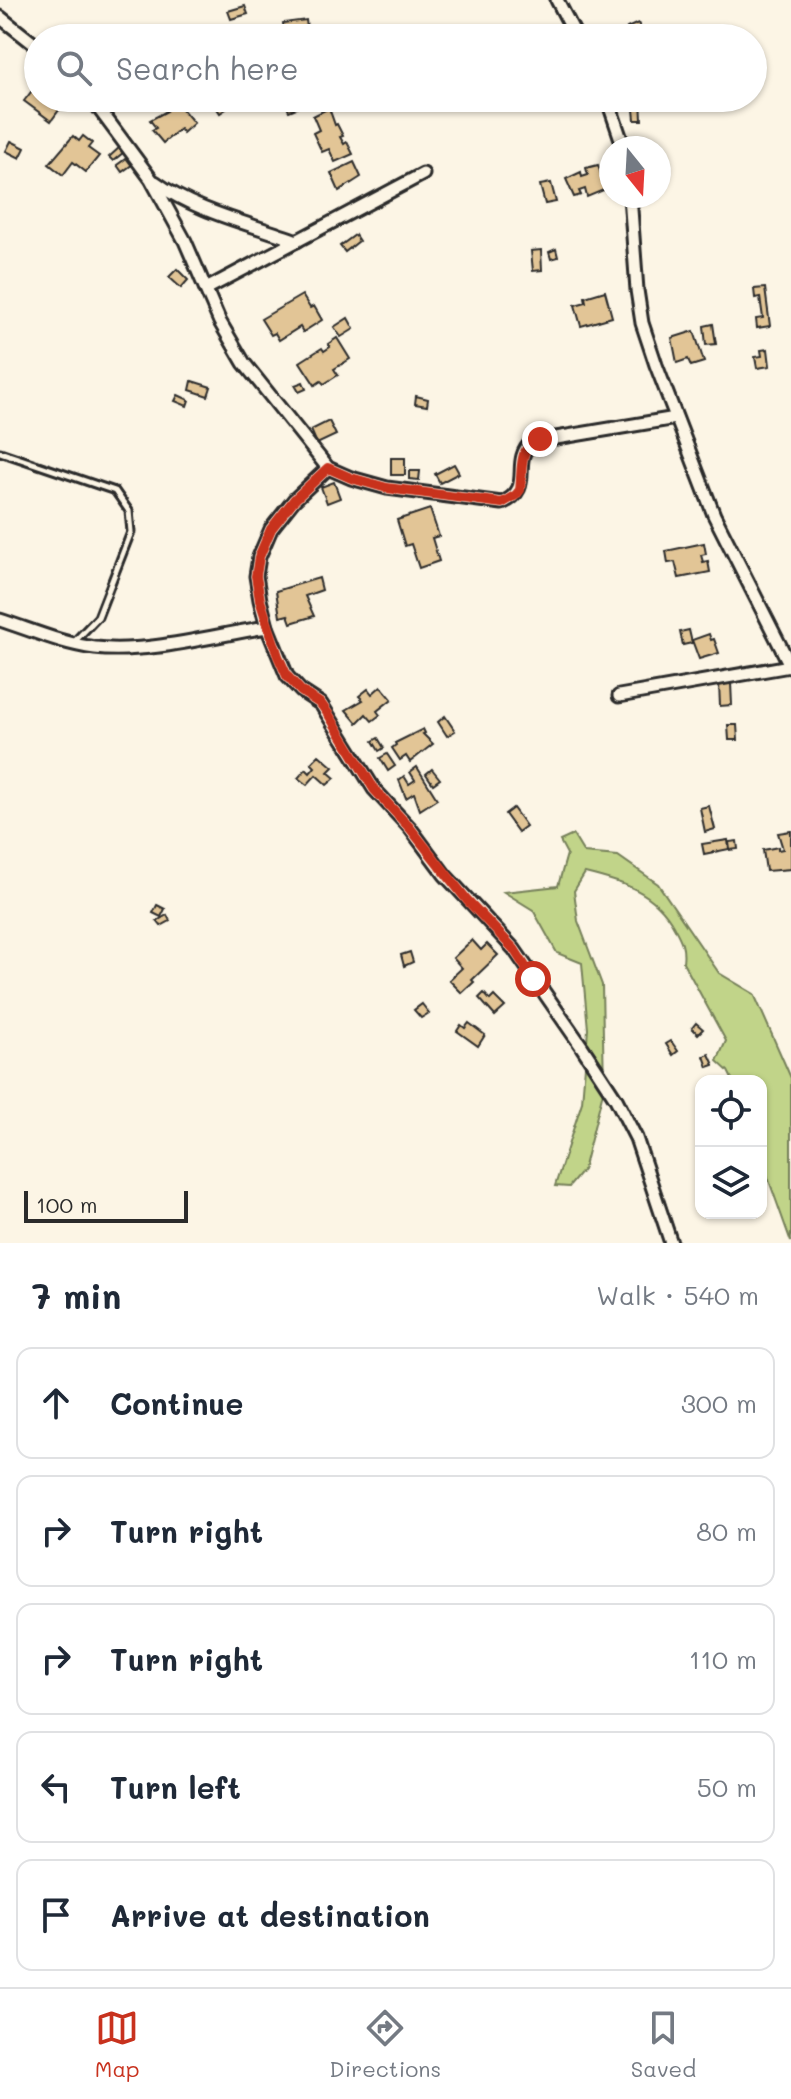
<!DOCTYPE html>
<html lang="en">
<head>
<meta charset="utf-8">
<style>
	:root { --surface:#fff; --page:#f2f2f3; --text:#1f2937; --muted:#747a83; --line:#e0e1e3; --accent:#c8321e }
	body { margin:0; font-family:Mali,sans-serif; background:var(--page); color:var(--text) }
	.controls { position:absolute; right:24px; bottom:24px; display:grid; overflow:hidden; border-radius:16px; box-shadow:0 2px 6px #0004 }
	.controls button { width:72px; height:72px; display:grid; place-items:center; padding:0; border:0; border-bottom:2px solid var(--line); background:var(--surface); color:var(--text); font:40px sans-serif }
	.compass { position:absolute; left:599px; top:136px; width:72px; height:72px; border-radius:50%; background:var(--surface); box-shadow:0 2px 6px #0004; rotate:162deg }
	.scale { position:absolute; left:24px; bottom:20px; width:164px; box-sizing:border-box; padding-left:8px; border:4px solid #2b2b2b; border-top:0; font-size:22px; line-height:28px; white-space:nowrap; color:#2b2b2b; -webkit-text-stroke:6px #fcf5e5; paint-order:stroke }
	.stop { position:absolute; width:24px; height:24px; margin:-18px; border:6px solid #c8321e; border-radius:50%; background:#fff }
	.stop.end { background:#c8321e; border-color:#fff; box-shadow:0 2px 8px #0008 }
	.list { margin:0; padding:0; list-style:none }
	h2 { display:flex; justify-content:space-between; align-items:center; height:104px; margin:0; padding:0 32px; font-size:34px }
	h2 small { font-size:26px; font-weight:400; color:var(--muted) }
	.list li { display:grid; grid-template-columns:52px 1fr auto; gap:24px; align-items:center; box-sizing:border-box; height:112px; margin:0 16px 16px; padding:0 16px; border:2px solid var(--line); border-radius:16px }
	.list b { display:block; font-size:30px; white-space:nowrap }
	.list em { font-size:26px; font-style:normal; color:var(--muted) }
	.icon { flex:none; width:44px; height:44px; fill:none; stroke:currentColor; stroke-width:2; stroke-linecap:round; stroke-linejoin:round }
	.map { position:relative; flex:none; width:791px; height:1243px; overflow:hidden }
	.search { position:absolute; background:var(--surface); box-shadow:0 2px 6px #0004; left:24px; right:24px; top:24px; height:88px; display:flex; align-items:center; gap:20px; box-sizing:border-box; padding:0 28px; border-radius:44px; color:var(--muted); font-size:30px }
	.sheet { height:744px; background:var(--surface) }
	nav { display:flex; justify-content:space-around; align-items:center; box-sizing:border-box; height:112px; border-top:2px solid var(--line); background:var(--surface); font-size:22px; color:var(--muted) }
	nav a { display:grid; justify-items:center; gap:4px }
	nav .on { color:var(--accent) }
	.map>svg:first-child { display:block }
	.green { fill:#c1d489; stroke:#76805a; stroke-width:2 }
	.building { fill:#e2c596; stroke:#2b2b2b; stroke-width:2 }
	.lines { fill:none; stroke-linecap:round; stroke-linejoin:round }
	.lane-casing { stroke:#2b2b2b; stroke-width:11 }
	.street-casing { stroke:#2b2b2b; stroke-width:17 }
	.lane { stroke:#fcf5e5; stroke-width:5 }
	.street { stroke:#fcf5e5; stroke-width:11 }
	.route { stroke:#c8321e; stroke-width:10 }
</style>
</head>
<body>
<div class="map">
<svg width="791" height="1243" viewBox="0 0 791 1243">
	<rect width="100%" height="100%" fill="#fcf5e5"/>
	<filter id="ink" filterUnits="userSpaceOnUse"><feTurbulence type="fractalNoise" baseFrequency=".0125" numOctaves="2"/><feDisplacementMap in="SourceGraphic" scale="16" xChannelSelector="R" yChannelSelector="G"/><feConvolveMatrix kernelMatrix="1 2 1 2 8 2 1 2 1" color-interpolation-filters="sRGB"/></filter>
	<g filter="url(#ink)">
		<path class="green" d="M573,835L584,853L618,856L658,884L719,973L754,994L791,1078V1242L761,1158V1081H733L728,1071L717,1061L726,1041L683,962C685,947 681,940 674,927C655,891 622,882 585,873L574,891L578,921L602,985L604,1088L583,1170L569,1187L555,1186L582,1102L588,1029L582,963L557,953L533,910L504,892L558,886L567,854L560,841Z"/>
		<g class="building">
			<path d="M245,6L248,14L231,19L228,11Z"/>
			<path d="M306,20L308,36L285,38L283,23Z"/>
			<path d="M638,23L645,38H632L627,28Z"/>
			<path d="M94,26L100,34L97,36L99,38H82L86,35L84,33Z"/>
			<path d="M38,83V98H63L60,101L64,103L51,121L24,101Z"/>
			<path d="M170,98H173L194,123L183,133L180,129L163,143L152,130L156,128L150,120L167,111L161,105Z"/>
			<path d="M210,98H217L226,109L220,113Z"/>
			<path d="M302,98H314L315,101L289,111L286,105Z"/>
			<path d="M633,98H641L642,120H635Z"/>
			<path d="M329,108L335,125L337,124L343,136L340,137L344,144L347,142L353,154L335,162L329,149L322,152L313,133L319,130L313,116Z"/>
			<path d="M73,136L79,141L83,136L92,143L88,148L99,156L86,172L73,162L63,175L49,164Z"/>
			<path d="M11,141L25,148L20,158L6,151Z"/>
			<path d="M120,147L124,152L113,161L109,157Z"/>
			<path d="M128,157L133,164L122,172L117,165Z"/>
			<path d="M354,162L361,177L339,191L331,173Z"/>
			<path d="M598,165L606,189L587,197L585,189L579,191L581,195L574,197L566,179L581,172L582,177L588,175L586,168Z"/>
			<path d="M551,183L556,202L545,204L540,185Z"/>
			<path d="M355,235L359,241L345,252L340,246Z"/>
			<path d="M556,249L558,257L551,259L549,252Z"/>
			<path d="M541,250L542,270L533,271L531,251Z"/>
			<path d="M177,269L188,280L181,288L169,277Z"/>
			<path d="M765,288L770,326L757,328L756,319L763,318L760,297L755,298L754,289Z"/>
			<path d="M605,291L612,317L581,326L575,305L586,302L585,297Z"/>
			<path d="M302,295L310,308L314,306L322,320L303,332L300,327L279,340L275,333L271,335L261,319Z"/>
			<path d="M348,318L354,329L341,337L334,327Z"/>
			<path d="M713,324L716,344L706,345L704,326Z"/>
			<path d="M694,331L704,362L691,366L688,359L677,363L672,338Z"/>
			<path d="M337,338L350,359L334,369L338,375L324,384L321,381L315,385L300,362L322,348L324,351L330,347L328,344Z"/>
			<path d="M768,349L770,366L757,368L755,357L762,356L761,350Z"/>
			<path d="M192,381L211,387L208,396L190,390Z"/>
			<path d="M303,382L306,389L299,392L295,385Z"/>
			<path d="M178,395L189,400L187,406L175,401Z"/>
			<path d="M416,396L428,399L427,406L415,404Z"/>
			<path d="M329,421L336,435L317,444L311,430Z"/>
			<rect x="391" y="458" width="14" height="17"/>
			<path d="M454,464L459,473L440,483L435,474Z"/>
			<path d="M409,471H420L419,480L409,479Z"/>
			<path d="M334,482L340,498L327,503L321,487Z"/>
			<path d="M430,509L439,536L432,538L439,561L419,568L411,544L405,546L397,520Z"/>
			<path d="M704,543L706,554L701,555L703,562L708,561L710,572L679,578L675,562L668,563L666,551Z"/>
			<path d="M319,578L322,590L305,596L314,616L291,623L288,615L280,617L276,591Z"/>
			<path d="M689,630L692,643L683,645L680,632Z"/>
			<path d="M709,634L711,640L714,639L719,653L699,659L692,640Z"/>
			<path d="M719,683H731L732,705L720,706Z"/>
			<path d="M381,686L392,699L377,711L380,715L372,721L366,714L357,723L346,710L363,700L359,696L368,689L372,694Z"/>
			<path d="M445,716L455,731L447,736L438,722Z"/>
			<path d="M728,725H737L738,740H729Z"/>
			<path d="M423,729L425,733L423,734L433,744L410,762L406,756L400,760L392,748L396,745L395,743Z"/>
			<path d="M378,738L384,748L379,751L373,741Z"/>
			<path d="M387,754L395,766L388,771L380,758Z"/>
			<path d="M319,755L333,767L328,772L335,778L327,785L316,775L307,785L298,778L306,769L310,773L315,767L311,763Z"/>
			<path d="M417,767L437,799L420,810L414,793L406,798L399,780L404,776L409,784L415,780L410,772Z"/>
			<path d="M432,769L440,779L433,784L426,774Z"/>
			<path d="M709,806L715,829L705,832L700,808Z"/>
			<path d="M513,808L526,826L518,832L505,814Z"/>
			<path d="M791,831V869L766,871L763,850L778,847V850L783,849L778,833Z"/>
			<path d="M728,840L729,849L704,854L702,844Z"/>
			<path d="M737,841L738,849L730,850L729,842Z"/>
			<path d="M157,905L165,909L161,917L153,913Z"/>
			<path d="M167,915L170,921L161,926L157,921Z"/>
			<path d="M472,940L481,950L487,944L498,955L472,980L474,982L462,993L449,980L462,968L453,958Z"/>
			<path d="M410,952L413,962L404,966L401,955Z"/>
			<path d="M484,993L490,1000L494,996L505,1007L495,1016L479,998Z"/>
			<path d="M422,1004L429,1013L421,1018L414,1010Z"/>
			<path d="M469,1023L485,1035L478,1046L457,1031L461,1025L465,1028Z"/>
			<path d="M696,1023L703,1029L698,1034L692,1028Z"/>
			<path d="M671,1041L678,1051L673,1055L666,1044Z"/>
			<path d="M709,1054L714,1065L708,1067L704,1056Z"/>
		</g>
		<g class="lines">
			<defs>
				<path id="lane" d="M0,452L115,491L129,511L131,532L98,617L74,642"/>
				<g id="street">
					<path d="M557,0L577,38"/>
					<path d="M0,17L38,47"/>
					<path d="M91,98L151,179L185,241L220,322L244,363L328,468L351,478L387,488L502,503C536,488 509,462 532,442L676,418"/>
					<path d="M607,98L624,148"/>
					<path d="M155,182C196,212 249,223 297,241"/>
					<path d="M630,196L637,290L642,323L656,365L714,515L791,667"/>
					<path d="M206,289L423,174"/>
					<path d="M328,468L294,500L271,529L259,557L256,576L260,600L267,627L287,676L301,691L321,704L374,789L410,828L445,875L514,949L582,1047L616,1099L636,1138L671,1243"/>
					<path d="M0,620C31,630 63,644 95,648C148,654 214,635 267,627"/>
					<path d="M619,696L790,666"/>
				</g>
			</defs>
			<use href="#lane" class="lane-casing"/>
			<use href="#street" class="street-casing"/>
			<use href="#lane" class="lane"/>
			<use href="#street" class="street"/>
		</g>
	</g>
	<g class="lines" filter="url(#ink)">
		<path class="route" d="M533,979L514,949L467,900L410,828L374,789L329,715L321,704L301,691L287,676L278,656L260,600L256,576L259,557L271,529L294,500L328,468L351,478L387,488L502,503L516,495L520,490C523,470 517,447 540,439"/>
	</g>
</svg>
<div class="controls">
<button><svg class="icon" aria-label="locate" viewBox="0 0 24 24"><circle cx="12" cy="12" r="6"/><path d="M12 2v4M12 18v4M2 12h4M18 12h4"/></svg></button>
<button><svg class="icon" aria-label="layers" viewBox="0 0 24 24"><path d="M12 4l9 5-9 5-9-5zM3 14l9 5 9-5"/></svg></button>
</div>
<svg class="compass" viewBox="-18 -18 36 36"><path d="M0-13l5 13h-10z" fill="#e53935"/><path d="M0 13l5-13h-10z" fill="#747a83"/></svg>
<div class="scale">100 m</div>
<div class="stop" style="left:533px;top:979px"></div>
<div class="stop end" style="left:540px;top:439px"></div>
<div class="search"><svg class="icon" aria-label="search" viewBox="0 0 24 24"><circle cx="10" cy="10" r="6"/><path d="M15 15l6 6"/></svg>Search here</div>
</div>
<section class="sheet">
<h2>7 min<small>Walk · 540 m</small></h2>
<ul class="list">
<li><svg class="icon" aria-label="ahead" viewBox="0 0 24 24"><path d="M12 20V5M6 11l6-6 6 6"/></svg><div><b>Continue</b></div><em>300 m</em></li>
<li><svg class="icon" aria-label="right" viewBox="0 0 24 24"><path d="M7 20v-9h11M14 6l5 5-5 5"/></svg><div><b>Turn right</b></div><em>80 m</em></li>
<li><svg class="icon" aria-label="right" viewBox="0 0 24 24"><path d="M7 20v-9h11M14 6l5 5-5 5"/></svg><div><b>Turn right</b></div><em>110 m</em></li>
<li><svg class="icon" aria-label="left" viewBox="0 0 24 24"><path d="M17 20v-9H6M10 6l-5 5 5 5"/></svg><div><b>Turn left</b></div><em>50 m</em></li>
<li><svg class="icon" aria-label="arrive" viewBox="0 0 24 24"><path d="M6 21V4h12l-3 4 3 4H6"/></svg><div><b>Arrive at destination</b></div></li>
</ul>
</section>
<nav>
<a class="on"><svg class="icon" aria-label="map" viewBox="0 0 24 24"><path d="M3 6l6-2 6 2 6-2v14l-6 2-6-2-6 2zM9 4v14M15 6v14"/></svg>Map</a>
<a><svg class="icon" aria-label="directions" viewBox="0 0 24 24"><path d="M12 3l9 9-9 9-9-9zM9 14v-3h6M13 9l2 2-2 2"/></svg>Directions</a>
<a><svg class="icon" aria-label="saved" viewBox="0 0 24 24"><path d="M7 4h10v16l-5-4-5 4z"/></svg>Saved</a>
</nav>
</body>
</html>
